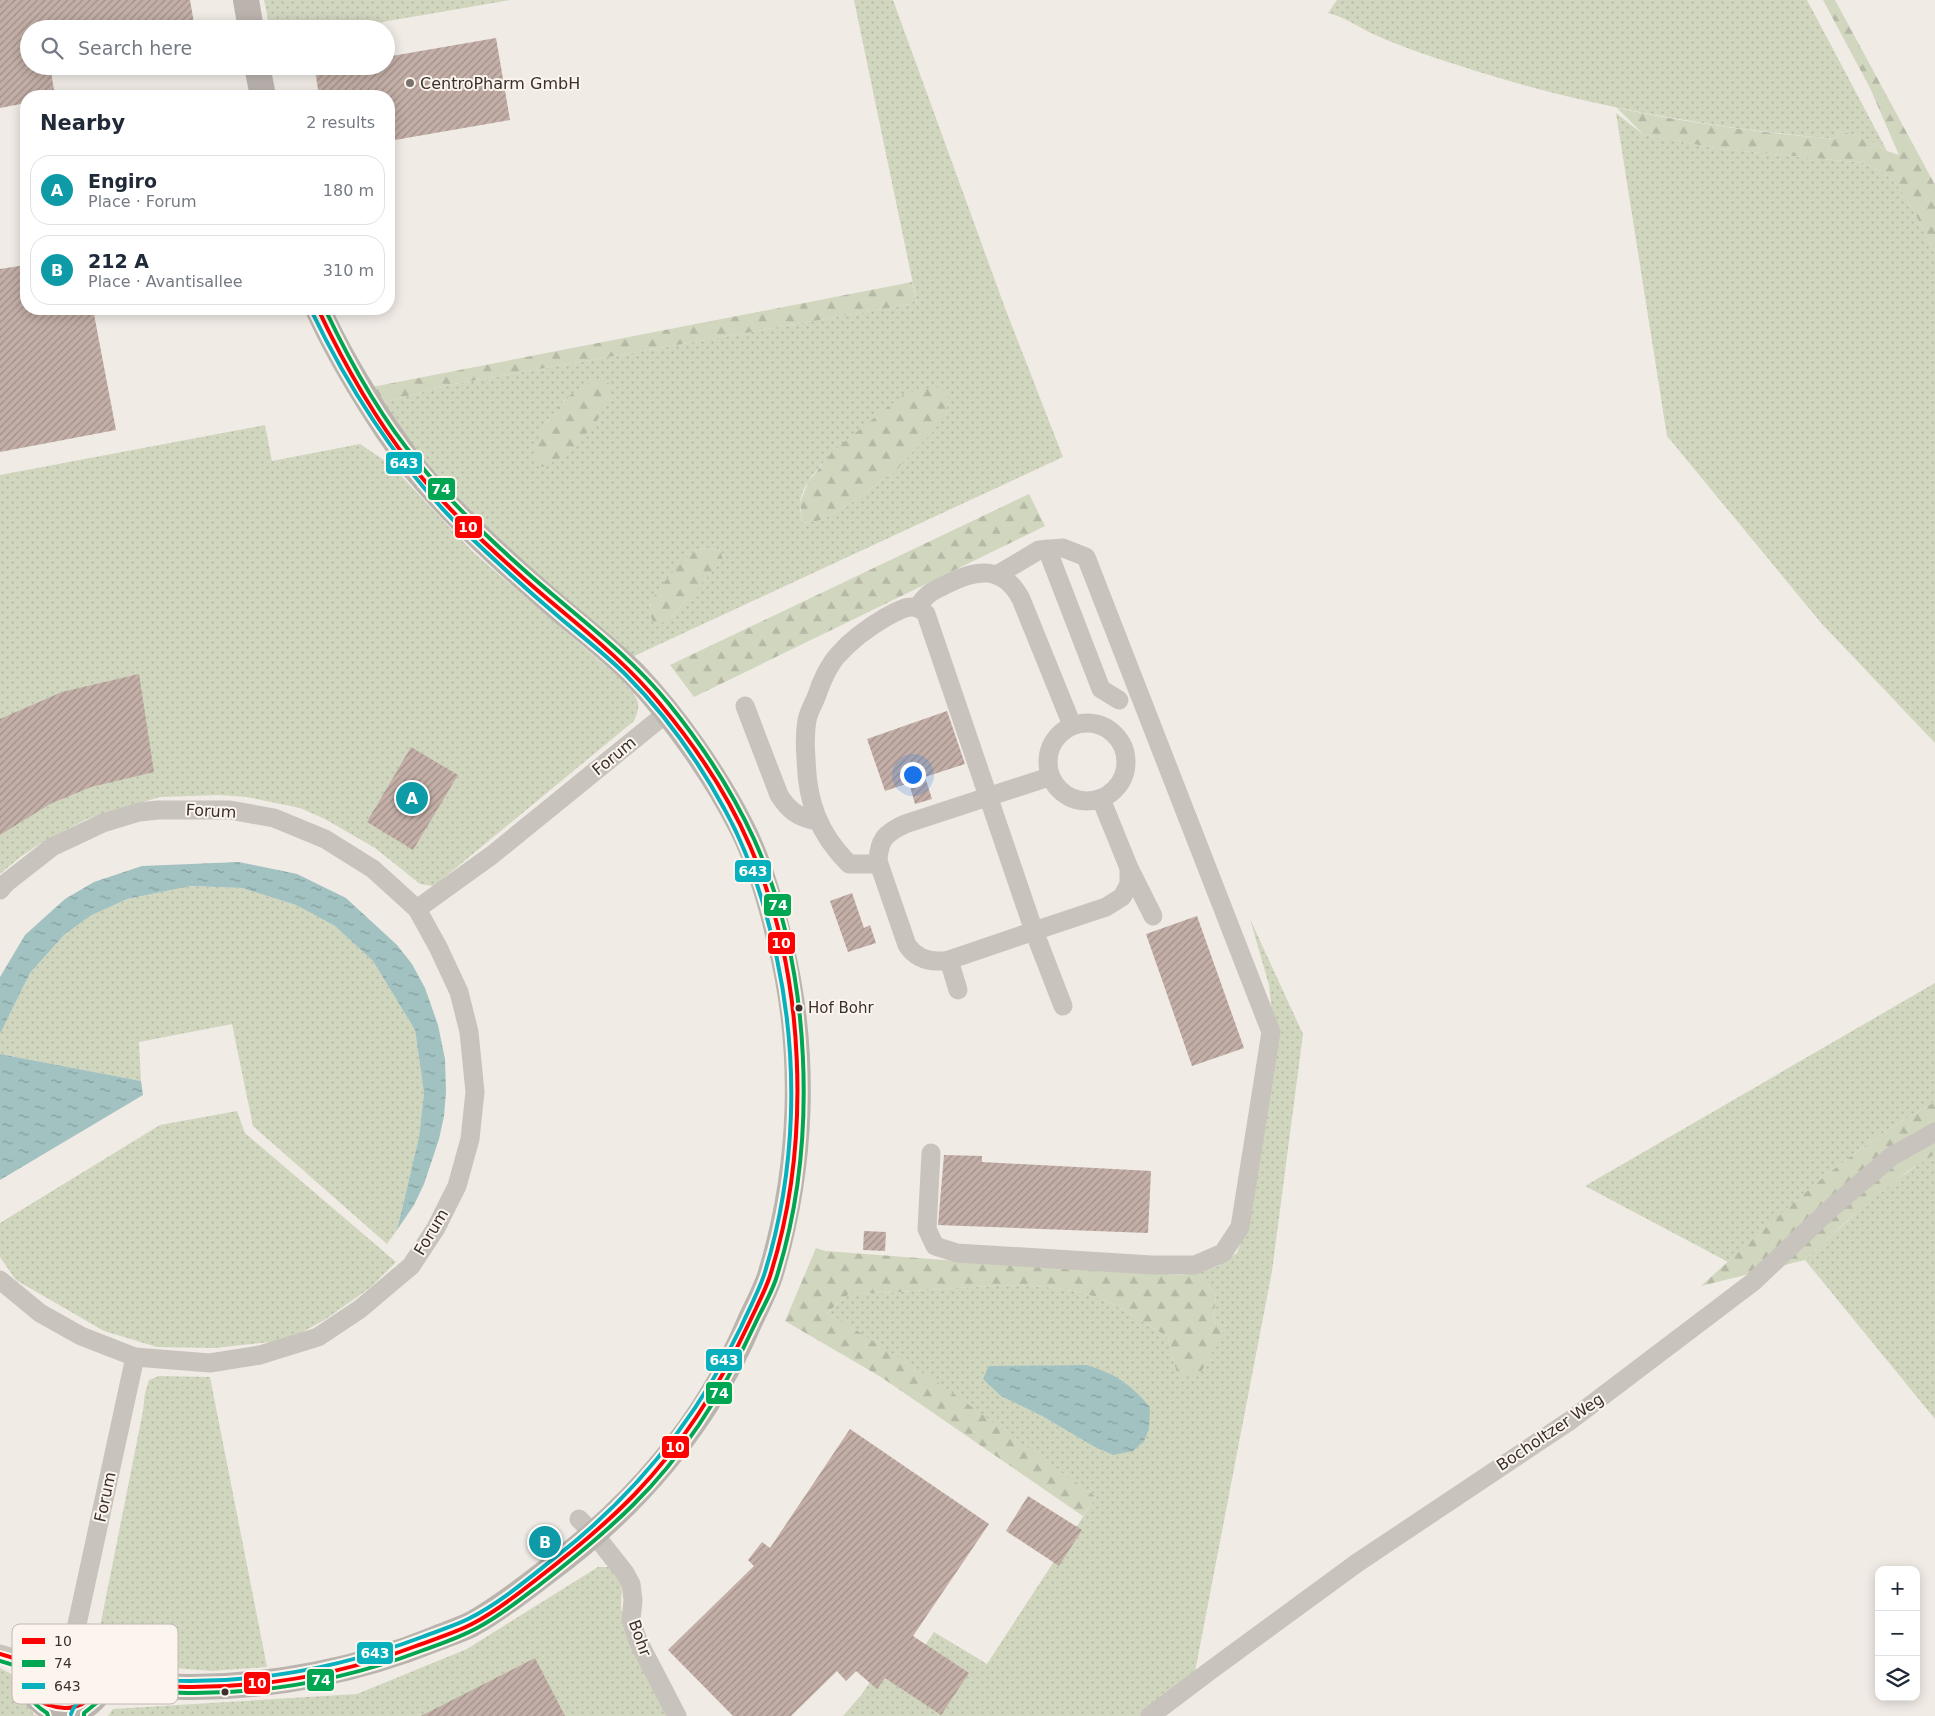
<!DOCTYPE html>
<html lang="en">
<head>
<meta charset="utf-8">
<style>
	:root { --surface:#fff; --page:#f2f2f3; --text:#1f2937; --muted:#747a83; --line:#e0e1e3; --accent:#ea580c }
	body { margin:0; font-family:"DejaVu Sans",sans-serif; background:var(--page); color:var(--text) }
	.controls { position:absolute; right:15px; bottom:15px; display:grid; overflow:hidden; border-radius:10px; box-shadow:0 2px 12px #0003 }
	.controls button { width:45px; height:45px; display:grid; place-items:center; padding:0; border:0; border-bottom:1px solid var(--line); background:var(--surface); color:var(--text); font:25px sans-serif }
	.you { position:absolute; left:912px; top:774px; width:18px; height:18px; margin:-12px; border:4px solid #fff; border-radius:50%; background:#1a73e8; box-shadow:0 0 0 8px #1a73e833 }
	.badge { display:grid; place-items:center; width:32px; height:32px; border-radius:50%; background:var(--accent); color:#fff; font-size:16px; font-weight:700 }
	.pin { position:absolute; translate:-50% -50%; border:2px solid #fff; box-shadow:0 1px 5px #0006 }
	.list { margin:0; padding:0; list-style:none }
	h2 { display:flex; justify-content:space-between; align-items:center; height:65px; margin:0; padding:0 20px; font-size:21px }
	h2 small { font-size:16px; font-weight:400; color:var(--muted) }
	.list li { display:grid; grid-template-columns:32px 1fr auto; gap:15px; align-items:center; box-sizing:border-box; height:70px; margin:0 10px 10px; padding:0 10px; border:1px solid var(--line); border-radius:20px }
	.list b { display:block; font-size:19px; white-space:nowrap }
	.list p { margin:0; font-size:16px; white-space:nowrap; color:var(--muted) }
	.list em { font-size:16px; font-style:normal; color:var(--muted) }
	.icon { flex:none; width:28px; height:28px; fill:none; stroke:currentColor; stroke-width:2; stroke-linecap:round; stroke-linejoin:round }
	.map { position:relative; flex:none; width:1935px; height:1716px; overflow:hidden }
	.search { position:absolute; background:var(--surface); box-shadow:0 2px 12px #0003; left:20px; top:20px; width:375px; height:55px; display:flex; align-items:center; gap:12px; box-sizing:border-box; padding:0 18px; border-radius:28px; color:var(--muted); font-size:19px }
	.panel { position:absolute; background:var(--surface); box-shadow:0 2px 12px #0003; left:20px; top:90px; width:375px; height:225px; border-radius:20px }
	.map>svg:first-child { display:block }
	.grass { fill:url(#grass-dots); fill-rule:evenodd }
	.forest { fill:url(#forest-firs) }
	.water { fill:url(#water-ripples) }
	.building { fill:url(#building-hatch) }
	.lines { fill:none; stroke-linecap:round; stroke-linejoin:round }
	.street { stroke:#c9c3be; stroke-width:19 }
	.secondary { stroke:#bab3ae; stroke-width:26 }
	.bus-1-casing { stroke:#fbf5ee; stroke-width:8 }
	.bus-2-casing { stroke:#fbf5ee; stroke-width:8 }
	.bus-3-casing { stroke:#fbf5ee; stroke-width:8 }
	.bus-1 { stroke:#f00; stroke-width:4 }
	.bus-2 { stroke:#00a651; stroke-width:4 }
	.bus-3 { stroke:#06b0bd; stroke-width:4 }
	.poi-dot { fill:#7a716c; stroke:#fbf5ee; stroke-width:2 }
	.bus-dot { fill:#3b302b; stroke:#fbf5ee; stroke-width:2 }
	.labels { text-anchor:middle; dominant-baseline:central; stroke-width:4; stroke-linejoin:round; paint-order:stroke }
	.bus-label { font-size:15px; fill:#3b302b; stroke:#fbf5ee; text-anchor:start }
	.poi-label { font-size:16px; fill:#3b302b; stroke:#fbf5ee; text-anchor:start }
	.street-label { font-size:16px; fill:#3b302b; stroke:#fbf5ee }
	.key { fill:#fbf5ee; stroke:#c1bab4; stroke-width:1 }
	.key-label { font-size:14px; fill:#3b302b }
	.line-badge { stroke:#fbf5ee; stroke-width:2 }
	.badge-label { font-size:14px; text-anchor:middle; font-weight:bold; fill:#fff }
</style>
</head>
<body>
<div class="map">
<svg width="1935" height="1716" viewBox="0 0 1935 1716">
	<defs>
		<pattern id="grass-dots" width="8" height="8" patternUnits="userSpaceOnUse" patternTransform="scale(1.25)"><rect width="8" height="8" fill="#d1d6bf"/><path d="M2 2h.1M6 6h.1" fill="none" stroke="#b4b8a4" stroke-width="1.8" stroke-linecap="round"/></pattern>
		<pattern id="forest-firs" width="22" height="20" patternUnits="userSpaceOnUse" patternTransform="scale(1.25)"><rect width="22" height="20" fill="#d1d6bf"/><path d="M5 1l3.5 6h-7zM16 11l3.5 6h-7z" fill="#b4b8a4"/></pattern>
		<pattern id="water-ripples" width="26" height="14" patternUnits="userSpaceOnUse" patternTransform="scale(1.25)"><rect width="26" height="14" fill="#a1c2c1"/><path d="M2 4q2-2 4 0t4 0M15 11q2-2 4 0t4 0" fill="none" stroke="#849e9d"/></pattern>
		<pattern id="building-hatch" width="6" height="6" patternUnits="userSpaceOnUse" patternTransform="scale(1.25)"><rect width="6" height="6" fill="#c3afa7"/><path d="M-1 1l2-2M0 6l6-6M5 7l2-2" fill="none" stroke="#a08f88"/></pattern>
	</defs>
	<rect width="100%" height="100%" fill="#f0ebe5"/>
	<g class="grass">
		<path d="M264,0H510L342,29H270Z"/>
		<path d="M854,0H893L1005,308L1063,457L632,657L491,534L411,449L381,403L454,384L917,303ZM567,397L536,445L547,421ZM865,427L894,472L851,503L822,520L802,523C802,517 799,509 800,503C803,474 844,443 865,427ZM710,548L720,551L723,559L671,618L650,606C654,594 687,553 699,549C702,548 707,549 710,548Z"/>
		<path d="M1337,0H1807L1887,151C1872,141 1856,134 1838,131L1836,139C1714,128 1593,108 1476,71C1442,60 1406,49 1373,34C1358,27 1345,17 1328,13Z"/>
		<path d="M1616,113L1644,135L1721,149L1864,163C1874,168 1886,173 1894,182C1911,200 1923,231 1935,253V743L1822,624L1667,436Z"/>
		<path d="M265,425L272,461L360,444L391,465L474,553L622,680C635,696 644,700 634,721L434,886L420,884L375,848L325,819L300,808L247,797L219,795L160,797L87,819L41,843L19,858L0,874V475Z"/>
		<path d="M191,886L242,888L296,905L335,926L373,961L415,1030L424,1093L419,1137L397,1230L387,1244L253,1126L232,1024L139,1042L141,1081L0,1054V1034L30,973L64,935L90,916L127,899Z"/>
		<path d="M1250,919L1303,1034L1272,1271L1194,1677L1142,1716H843L862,1694L896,1644L920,1653L934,1632L987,1664L1096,1497L828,1312L850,1293C928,1296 1031,1271 1104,1300C1125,1309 1147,1325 1167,1336L1178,1377L1227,1326L1213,1322L1216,1296L1199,1273L1218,1266L1237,1253L1246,1227L1276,1051L1269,985ZM1087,1365L1113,1455L1093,1446L1042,1416L1001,1395L984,1379L1045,1366Z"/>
		<path d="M1935,983V1102C1857,1143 1793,1203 1728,1262L1585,1186Z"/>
		<path d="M237,1111L245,1133L396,1262L371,1287L326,1319L288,1340L215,1348L157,1347L104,1331L16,1280L0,1257V1223L160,1125Z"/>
		<path d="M1935,1154V1419L1805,1260C1846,1222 1887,1183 1935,1154Z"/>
		<path d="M159,1376L210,1377L267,1667L212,1671L160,1667L117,1661L99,1639V1632L143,1411L145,1393L149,1380Z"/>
		<path d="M598,1567H610L622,1579L621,1607L624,1624L668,1716H108L113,1709L357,1694L467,1649Z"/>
		<path d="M0,1668L13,1675L34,1715L41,1716H0Z"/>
	</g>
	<g class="forest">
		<path d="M1823,0H1835L1935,185V253C1923,231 1911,200 1894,182C1886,173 1874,168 1864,163L1721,149L1644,135L1617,108C1689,123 1762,133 1836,139L1838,131L1864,137L1887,151L1899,155L1870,88Z"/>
		<path d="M912,282L917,303L454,384L381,403L372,387Z"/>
		<path d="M601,378L612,386L610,399L594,425L568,454L543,467L534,463C531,430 570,386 601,378Z"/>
		<path d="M941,387L949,390L947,408L933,432L894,472L851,503L822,520L802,523L800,503L808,482L833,451L904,394L929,388Z"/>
		<path d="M1029,494L1045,526L694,697L670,665Z"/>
		<path d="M710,548L720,551L723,559L671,618L656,626C651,619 649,614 651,604C653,593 687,553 699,549C702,548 707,549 710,548Z"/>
		<path d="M1935,1102V1154L1908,1171L1848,1220L1805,1260L1701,1286C1775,1220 1846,1149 1935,1102Z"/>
		<path d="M816,1248L825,1251L998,1264L1179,1275L1199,1273L1216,1296L1213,1322L1227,1326L1201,1372L1178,1377L1167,1336C1147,1325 1125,1309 1104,1300C1030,1271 928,1296 850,1293L828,1312L943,1386L1096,1497L1083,1516L881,1377L785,1321Z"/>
	</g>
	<g class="water">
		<path d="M239,862L297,874L346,898L397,945L412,964L425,988L438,1025L445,1059L446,1092L444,1116L439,1139L424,1184L414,1205L397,1230L419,1137L424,1093L415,1030L373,961L335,926L296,905L242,888L191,886L127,899L90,916L64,935L30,973L0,1034V977L25,935L65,899L94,882L142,866Z"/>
		<path d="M0,1054L141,1081L143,1095L0,1180Z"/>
		<path d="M1087,1365C1117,1375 1129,1383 1150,1407L1149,1429L1144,1441L1133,1451L1113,1455L1093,1446L1042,1416L1001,1396L983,1379L989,1366Z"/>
	</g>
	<g class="building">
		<path d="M0,0H190L195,29H29V66H50L55,96H26V103L0,108Z"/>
		<path d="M496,38L510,120L389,141V96H319L315,70L335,66H386V57Z"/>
		<path d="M26,265V309H93L116,430L0,452V269Z"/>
		<path d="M139,674L154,772L91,787L50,804L0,835V719L62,692Z"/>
		<path d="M947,711L965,764L925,777L932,799L915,804L909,783L885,791L867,739Z"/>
		<path d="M411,747L458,775L413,850L367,822Z"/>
		<path d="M852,893L864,928L870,925L876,943L848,952L830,901Z"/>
		<path d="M1197,916L1244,1048L1192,1066L1146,934Z"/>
		<path d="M944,1155L982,1156V1162L1151,1171L1148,1233L938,1225Z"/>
		<path d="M864,1231L886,1232L885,1251L863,1250Z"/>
		<path d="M850,1429L989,1524L913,1636L969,1673L941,1715L885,1678L877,1689L856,1671L846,1681L837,1671L791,1716H733L668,1650L754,1566L748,1560L762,1542L770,1548Z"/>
		<path d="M1028,1496L1082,1530L1059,1566L1006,1531Z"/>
		<path d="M535,1658L565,1716H421Z"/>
	</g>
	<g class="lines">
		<g class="street">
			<path d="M1047,549L1101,689L1119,700"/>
			<path d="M918,608C924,594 935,590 947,584C976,569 1003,565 1021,599L1072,725"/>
			<path d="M745,706L779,795C789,811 799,818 818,821"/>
			<circle cx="1087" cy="762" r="39"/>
			<path d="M879,864H849C818,833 807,801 806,758C805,746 805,732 807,720C809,711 814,703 817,695C821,682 829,665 838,655C851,640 869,627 886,617C899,610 914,600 926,614C962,720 998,826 1034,931L949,960C932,963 917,960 907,945L878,861C879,840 885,833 905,824L1049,777"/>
			<path d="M1129,868L1153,916"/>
			<path d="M0,890L6,883L52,847L103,823L139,812L158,810H230L274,818L325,839L373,869L417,909L438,947L459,992L469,1032L475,1092L470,1139L457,1186L436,1228L411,1266L360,1309L318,1337L260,1355L210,1363L135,1357L81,1336L40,1313L0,1280"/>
			<path d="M417,909L492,855L668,712"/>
			<path d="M949,960L958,990"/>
			<path d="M1063,1006L1034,931L1106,907L1122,897L1126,890L1129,884V868L1101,799"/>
			<path d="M931,1153L927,1229L935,1246L957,1253L1152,1265H1195L1223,1253L1240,1227L1271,1032L1086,557L1063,548L1039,550L997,575"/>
			<path d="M579,1519L595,1535L625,1573L631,1584L633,1600L631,1620L638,1641L677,1716"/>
			<path d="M74,1638L135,1357"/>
			<path d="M0,1654L30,1663"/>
			<path d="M1150,1716L1211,1670L1357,1563L1571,1420L1753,1282L1829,1210L1892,1156L1935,1132"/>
		</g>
		<g class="secondary">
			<path d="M246,0L251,29"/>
			<path d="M257,66L263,96"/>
			<circle cx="66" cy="1674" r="37"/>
			<path d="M103,1680C132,1683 162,1687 192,1687C274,1687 359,1670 435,1639C447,1634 460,1630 472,1624C497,1610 522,1591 545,1573C634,1508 707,1423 750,1321C757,1306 765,1291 770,1276C803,1167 807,1052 780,942C771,903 760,864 742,828C716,776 674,716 634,674C611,651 584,630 559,609C509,566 458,520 416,470C405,458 397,443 387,430C361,391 337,351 318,309"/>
		</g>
		<defs>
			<path id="bus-1" d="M0,1654L30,1663C29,1673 28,1685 33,1694C36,1699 43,1703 49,1705C73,1714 94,1702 103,1680C133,1683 162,1687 192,1687C268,1687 345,1673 416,1646C435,1639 454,1633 472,1624C495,1612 517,1595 537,1579C572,1552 605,1525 635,1494C684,1443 720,1385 750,1321C757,1306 765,1291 770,1276C812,1143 806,974 750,846C728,795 696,747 660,704C620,655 568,618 521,576C482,541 442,504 410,463C373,416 343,362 318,309"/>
			<g id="bus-2">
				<path d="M0,1661L23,1668C22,1688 29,1702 47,1713L48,1716"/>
				<path d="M84,1716V1713L99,1701L107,1687C134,1690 160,1693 187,1693C266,1694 347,1679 421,1651C440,1644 459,1638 477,1628C500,1616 521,1599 542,1583C574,1558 605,1533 633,1505C686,1453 724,1391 755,1324C762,1309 771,1294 776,1279C819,1144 812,968 754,839C732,791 702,745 669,704C627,652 572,613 523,569C486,536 449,501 418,462C380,417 350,362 325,309"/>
			</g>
			<path id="bus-3" d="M71,1714C75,1701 82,1702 90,1692C95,1686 95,1678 101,1674C131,1676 160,1681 190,1681C269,1681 348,1665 422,1637C437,1631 454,1626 468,1619C500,1603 529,1578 557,1556C636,1494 698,1417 741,1327C749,1309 759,1291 765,1272C796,1171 799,1062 777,959C766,907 751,857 725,810C699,762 665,714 626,675C605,654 581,636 559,617C526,589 494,560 463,530C399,467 351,393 312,312"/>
		</defs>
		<use href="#bus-1" class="bus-1-casing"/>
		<use href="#bus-2" class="bus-2-casing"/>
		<use href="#bus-3" class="bus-3-casing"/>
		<use href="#bus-1" class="bus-1"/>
		<use href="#bus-2" class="bus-2"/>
		<use href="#bus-3" class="bus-3"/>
	</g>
	<circle class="poi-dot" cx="410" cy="83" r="5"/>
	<g class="bus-dot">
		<circle cx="799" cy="1008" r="4.5"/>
		<circle cx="225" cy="1692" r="4.5"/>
	</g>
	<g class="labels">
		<g class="bus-label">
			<text x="808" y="1008">Hof Bohr</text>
		</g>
		<g class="poi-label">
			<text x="420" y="83">CentroPharm GmbH</text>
		</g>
		<g class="street-label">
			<text transform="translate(614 756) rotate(-39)">Forum</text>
			<text transform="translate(211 811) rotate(3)">Forum</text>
			<text transform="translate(431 1232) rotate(-59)">Forum</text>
			<text transform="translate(1550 1432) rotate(-34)">Bocholtzer Weg</text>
			<text transform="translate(105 1497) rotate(-78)">Forum</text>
			<text transform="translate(640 1638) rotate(70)">Bohr</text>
		</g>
	</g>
	<rect x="12" y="1624" width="166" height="80" rx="8" class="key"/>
	<rect x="22" y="1638" width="23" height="6" fill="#f00"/>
	<rect x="22" y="1660" width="23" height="7" fill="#00a651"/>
	<rect x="22" y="1683" width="23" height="6" fill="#06b0bd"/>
	<g class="key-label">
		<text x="54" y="1646">10</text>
		<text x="54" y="1668">74</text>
		<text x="54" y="1691">643</text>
	</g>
	<g class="line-badge">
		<rect x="385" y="451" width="38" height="24" rx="5" fill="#06b0bd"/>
		<rect x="427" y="477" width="29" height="24" rx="5" fill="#00a651"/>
		<rect x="454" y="515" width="29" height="24" rx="5" fill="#f00"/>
		<rect x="734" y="859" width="38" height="24" rx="5" fill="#06b0bd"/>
		<rect x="763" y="893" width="29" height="24" rx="5" fill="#00a651"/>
		<rect x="767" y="931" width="29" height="24" rx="5" fill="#f00"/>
		<rect x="705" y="1348" width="38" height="24" rx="5" fill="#06b0bd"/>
		<rect x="705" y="1381" width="28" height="24" rx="5" fill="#00a651"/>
		<rect x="661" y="1435" width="29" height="24" rx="5" fill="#f00"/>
		<rect x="356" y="1641" width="38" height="24" rx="5" fill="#06b0bd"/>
		<rect x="306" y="1668" width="29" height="24" rx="5" fill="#00a651"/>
		<rect x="243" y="1671" width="28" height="24" rx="5" fill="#f00"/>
	</g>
	<g class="badge-label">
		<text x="404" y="468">643</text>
		<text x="441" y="494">74</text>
		<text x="468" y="532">10</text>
		<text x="753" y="876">643</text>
		<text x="778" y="910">74</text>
		<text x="781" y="948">10</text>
		<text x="724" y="1365">643</text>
		<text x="719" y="1398">74</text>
		<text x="675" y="1452">10</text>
		<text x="375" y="1658">643</text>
		<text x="321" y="1685">74</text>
		<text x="257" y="1688">10</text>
	</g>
</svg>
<div class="controls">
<button>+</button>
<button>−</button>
<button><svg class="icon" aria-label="layers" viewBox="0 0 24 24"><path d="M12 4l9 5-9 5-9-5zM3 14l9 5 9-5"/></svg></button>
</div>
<div class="you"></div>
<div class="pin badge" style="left:412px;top:798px;background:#0f9aa8">A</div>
<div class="pin badge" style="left:545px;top:1542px;background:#0f9aa8">B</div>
<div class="search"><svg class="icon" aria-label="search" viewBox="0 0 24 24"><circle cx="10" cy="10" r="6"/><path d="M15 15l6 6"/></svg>Search here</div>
<section class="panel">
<h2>Nearby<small>2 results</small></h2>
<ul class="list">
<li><span class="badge" style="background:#0f9aa8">A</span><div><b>Engiro</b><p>Place · Forum</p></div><em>180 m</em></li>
<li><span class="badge" style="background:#0f9aa8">B</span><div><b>212 A</b><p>Place · Avantisallee</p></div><em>310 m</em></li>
</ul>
</section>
</div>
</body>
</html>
